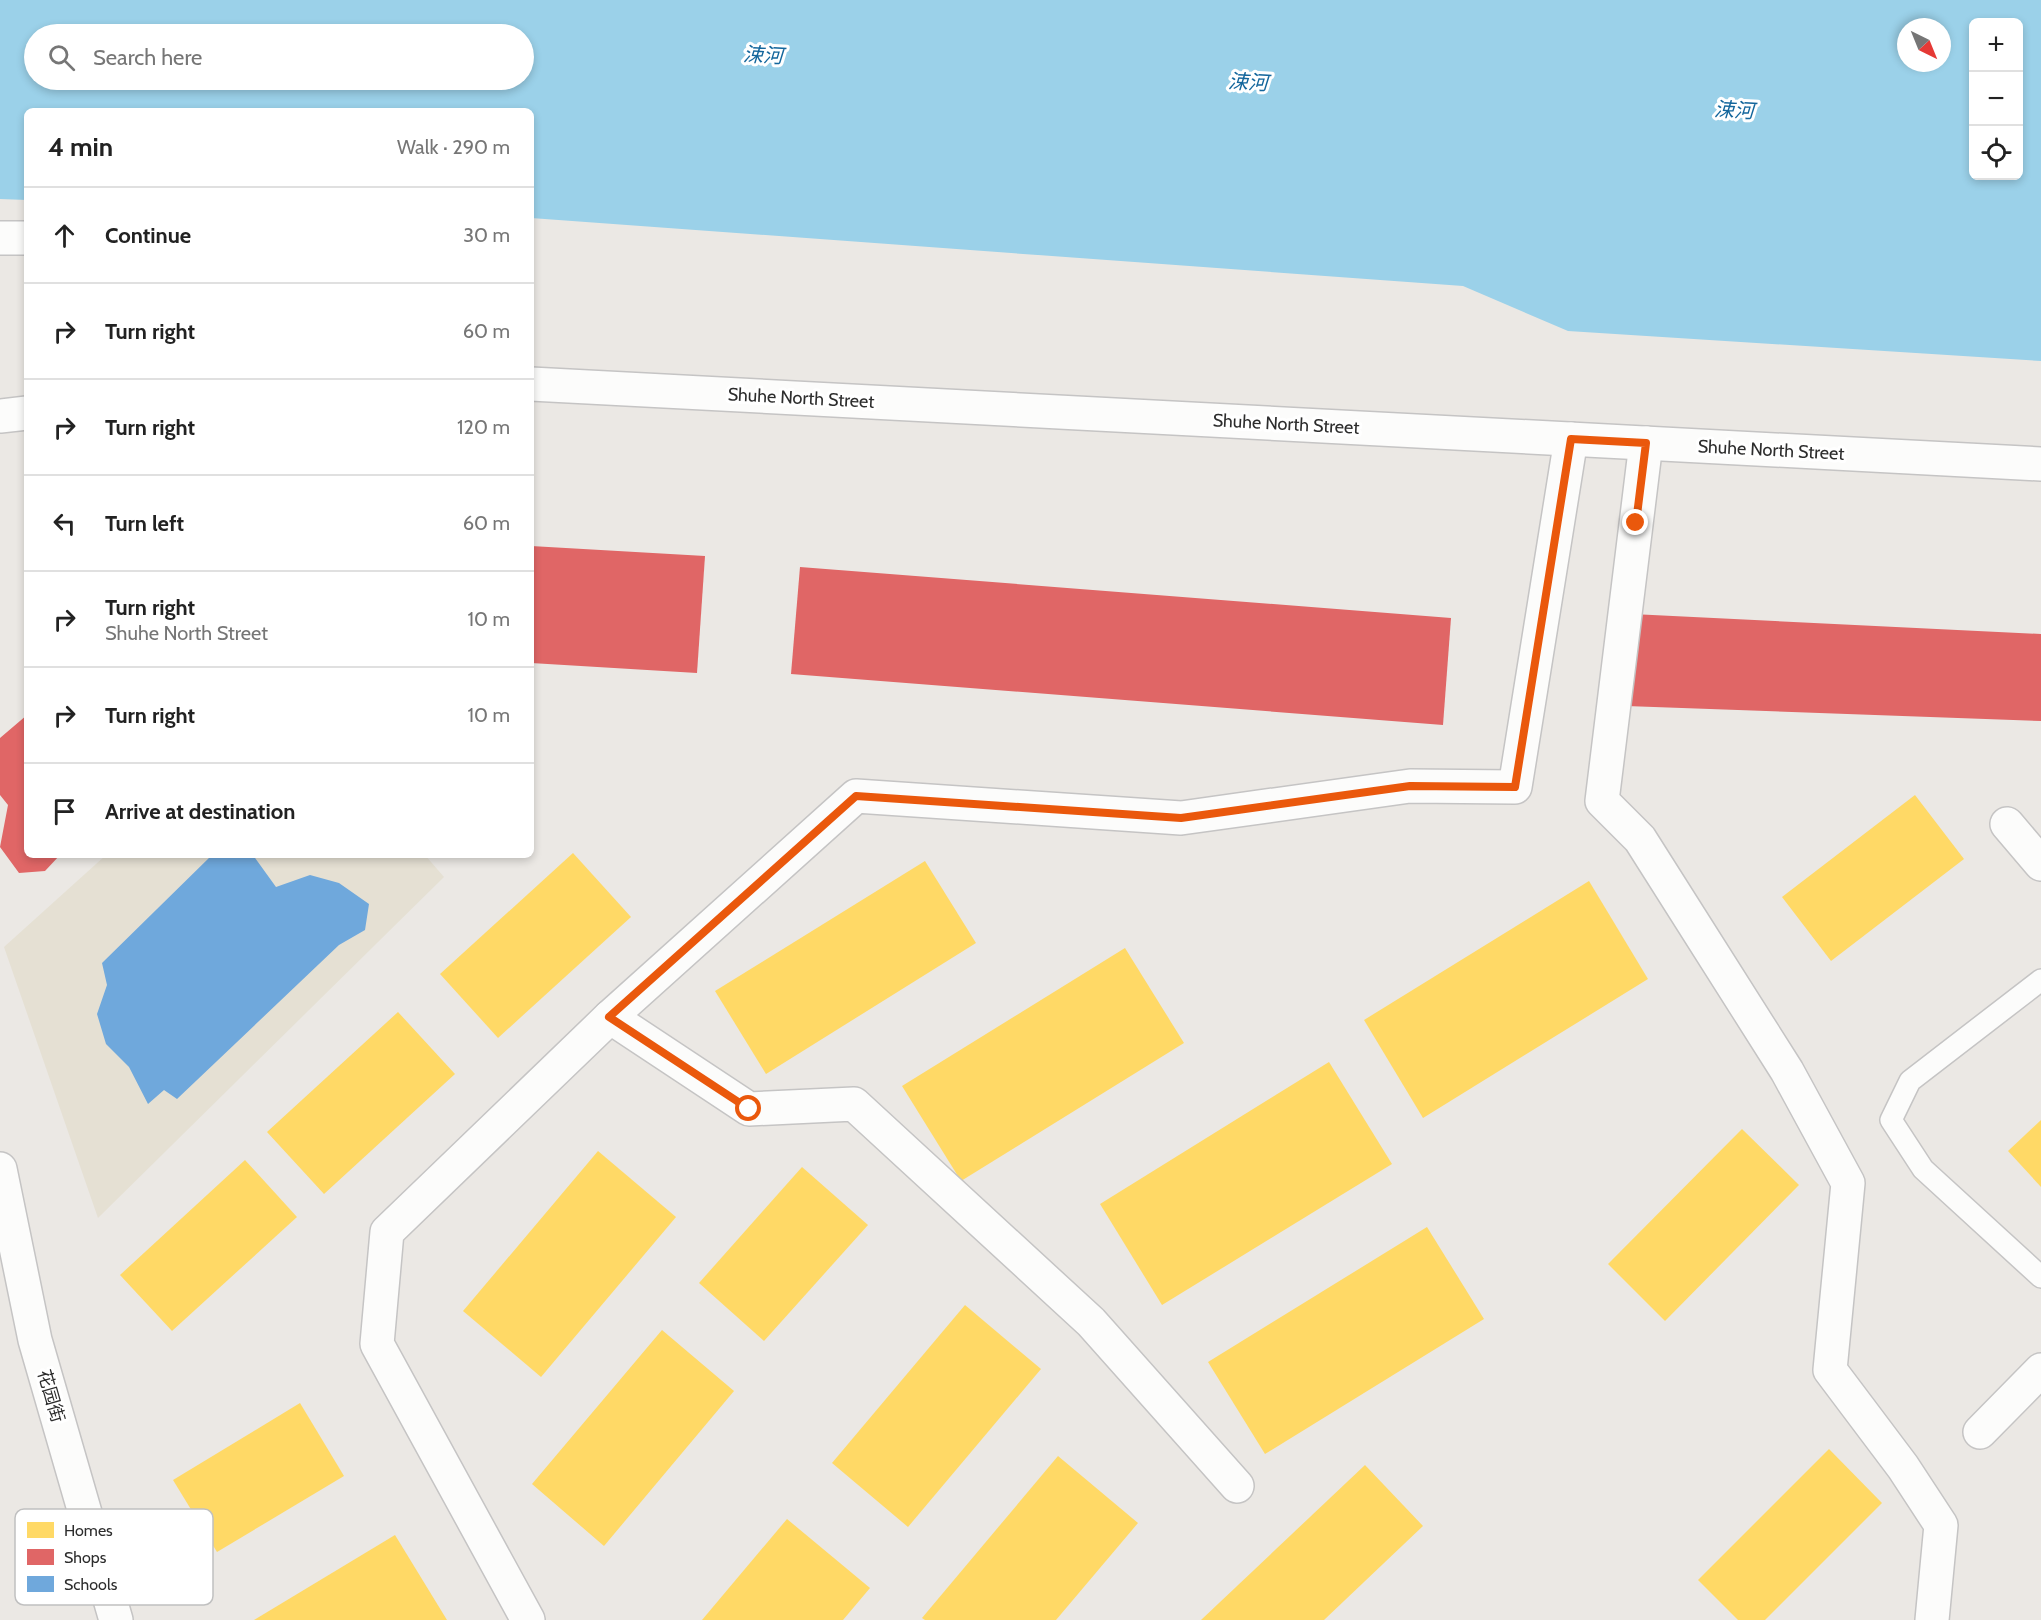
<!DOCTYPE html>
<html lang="en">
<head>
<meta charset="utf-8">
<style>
	:root { --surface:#fff; --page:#f2f2f2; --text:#222; --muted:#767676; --line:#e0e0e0 }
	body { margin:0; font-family:Cabin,"Noto Sans SC",sans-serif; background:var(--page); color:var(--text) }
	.controls { position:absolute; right:18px; top:18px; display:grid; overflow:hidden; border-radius:9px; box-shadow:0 3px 9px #0003 }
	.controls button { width:54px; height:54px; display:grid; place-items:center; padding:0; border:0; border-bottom:2px solid var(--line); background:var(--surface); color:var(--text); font:30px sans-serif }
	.compass { position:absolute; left:1897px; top:18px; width:54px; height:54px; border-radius:50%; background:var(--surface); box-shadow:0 3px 9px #0003; rotate:137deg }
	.stop { position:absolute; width:18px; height:18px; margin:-14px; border:4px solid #ea580c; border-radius:50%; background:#fff }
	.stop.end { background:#ea580c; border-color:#fff; box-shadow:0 2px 6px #0008 }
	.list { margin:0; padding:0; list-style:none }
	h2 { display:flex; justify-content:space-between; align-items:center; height:78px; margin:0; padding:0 24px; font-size:26px }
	h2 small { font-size:20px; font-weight:400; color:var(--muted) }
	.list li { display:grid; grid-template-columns:39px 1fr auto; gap:18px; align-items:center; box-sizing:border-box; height:96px; padding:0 24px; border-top:2px solid var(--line) }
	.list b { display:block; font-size:22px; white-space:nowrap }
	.list p { margin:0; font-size:20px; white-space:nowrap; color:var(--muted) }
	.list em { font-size:20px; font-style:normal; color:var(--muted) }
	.icon { flex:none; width:33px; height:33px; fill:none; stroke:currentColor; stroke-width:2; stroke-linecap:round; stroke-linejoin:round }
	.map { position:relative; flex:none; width:2041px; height:1620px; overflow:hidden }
	.search { position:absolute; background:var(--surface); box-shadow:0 3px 9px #0003; left:24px; top:24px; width:510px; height:66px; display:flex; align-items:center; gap:15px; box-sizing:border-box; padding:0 21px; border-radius:33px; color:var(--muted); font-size:22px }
	.panel { position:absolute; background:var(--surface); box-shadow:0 3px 9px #0003; left:24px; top:108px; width:510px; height:750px; border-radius:9px }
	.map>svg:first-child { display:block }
	.education { fill:#e5e0d3 }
	.water { fill:#9bd1e9; fill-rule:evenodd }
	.homes { fill:#ffd966 }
	.shops { fill:#e06666 }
	.schools { fill:#6fa8dc }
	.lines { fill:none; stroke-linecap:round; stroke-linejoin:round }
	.service-casing { stroke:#c5c4c4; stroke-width:24 }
	.minor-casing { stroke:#c5c4c4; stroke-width:36 }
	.tertiary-casing { stroke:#c5c4c4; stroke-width:36 }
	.secondary-casing { stroke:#c5c4c4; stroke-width:36 }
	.service { stroke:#fcfcfb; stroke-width:21 }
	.minor { stroke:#fcfcfb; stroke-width:33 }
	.tertiary { stroke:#fcfcfb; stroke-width:33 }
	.secondary { stroke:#fcfcfb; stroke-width:33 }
	.route { stroke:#ea580c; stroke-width:8 }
	.labels { text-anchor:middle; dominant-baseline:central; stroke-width:6; stroke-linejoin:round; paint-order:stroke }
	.street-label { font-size:18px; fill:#2d2d2d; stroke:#fff }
	.water-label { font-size:20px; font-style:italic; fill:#13669c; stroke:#fff }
	.key { fill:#fff; stroke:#c0c0c0; stroke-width:1.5 }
	.key-label { font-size:16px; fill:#2d2d2d }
</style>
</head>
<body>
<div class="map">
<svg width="2041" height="1620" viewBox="0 0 2041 1620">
	<rect width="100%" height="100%" fill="#ebe8e4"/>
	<path class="education" d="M106,855H425L444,877L98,1218L4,947Z"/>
	<path class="water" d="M0,0H2041V361L1568,331L1463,286L531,218V111H27V200L0,199ZM1974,22H2018V176H1974ZM1906,27H1942V63H1906ZM34,34H524V80H34Z"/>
	<g class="homes">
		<path d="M1915,795L1964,859L1831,961L1782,897Z"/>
		<path d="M573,853L631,917L498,1038L440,974Z"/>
		<path d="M925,861L976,943L766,1074L715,991Z"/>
		<path d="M1589,881L1648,979L1423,1118L1364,1020Z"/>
		<path d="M1125,948L1184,1043L961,1181L902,1086Z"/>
		<path d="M398,1012L455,1074L324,1194L267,1132Z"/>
		<path d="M1329,1062L1392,1164L1162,1305L1100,1204Z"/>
		<path d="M2041,1120V1187L2008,1151Z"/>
		<path d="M1742,1129L1799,1185L1665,1321L1608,1264Z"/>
		<path d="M598,1151L676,1217L541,1377L463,1311Z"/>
		<path d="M245,1160L297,1217L172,1331L120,1275Z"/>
		<path d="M802,1167L868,1225L764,1341L699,1283Z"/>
		<path d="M1427,1227L1484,1319L1265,1454L1208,1362Z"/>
		<path d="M965,1305L1041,1369L908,1527L832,1463Z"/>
		<path d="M662,1330L734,1391L604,1546L532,1484Z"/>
		<path d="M300,1403L344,1476L217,1552L173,1480Z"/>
		<path d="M1829,1449L1882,1503L1765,1620H1738L1698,1580Z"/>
		<path d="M1058,1456L1138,1523L1056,1620H925L922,1618Z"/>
		<path d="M1365,1465L1423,1526L1324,1620H1201Z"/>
		<path d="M787,1519L870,1588L843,1620H702Z"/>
		<path d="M395,1535L447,1620H254Z"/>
	</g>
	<g class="shops">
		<path d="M531,546L705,556L697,673L531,663Z"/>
		<path d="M800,567L1451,618L1443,725L791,674Z"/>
		<path d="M1632,614L2041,634V721L1626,706Z"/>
		<path d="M27,715V855H60L45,871L19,873L0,847L8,805L0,795V738Z"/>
	</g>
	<path class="schools" d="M212,855H253L276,887L310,875L339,883L369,904L365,930L339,945L177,1099L164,1090L148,1104L129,1067L106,1044L97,1014L107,985L102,963Z"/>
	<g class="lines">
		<defs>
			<path id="service" d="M2041,980L1910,1081L1891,1120L1923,1169L2041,1277"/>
			<g id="minor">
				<path d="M1646,443L1602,801L1640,839L1787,1071L1848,1183L1830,1370L1903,1467L1941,1525L1932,1620"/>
				<path d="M2007,824L2041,864"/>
				<path d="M610,1017L749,1109L854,1104L1091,1322L1237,1486"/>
				<path d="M1980,1432L2041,1370"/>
				<path d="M528,1620L377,1344L387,1232L610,1017L856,796L1181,818L1410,786L1515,787L1571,439"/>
			</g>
			<path id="tertiary" d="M0,1169L35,1340L116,1620"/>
			<g id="secondary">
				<path d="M0,238H27"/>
				<path d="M531,384L2041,464"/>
				<path d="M0,416L27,413"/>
			</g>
		</defs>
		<use href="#service" class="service-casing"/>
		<use href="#minor" class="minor-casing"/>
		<use href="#tertiary" class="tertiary-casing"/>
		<use href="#secondary" class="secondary-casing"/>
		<use href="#service" class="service"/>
		<use href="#minor" class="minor"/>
		<use href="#tertiary" class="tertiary"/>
		<use href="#secondary" class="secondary"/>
	</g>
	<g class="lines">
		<path class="route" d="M749,1109L609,1017L856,796L1181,818L1410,786L1515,787L1571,439L1646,443L1636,523"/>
	</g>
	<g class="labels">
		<g class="street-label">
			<text transform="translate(801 398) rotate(3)">Shuhe North Street</text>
			<text transform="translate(1286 424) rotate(3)">Shuhe North Street</text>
			<text transform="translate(1771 450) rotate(3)">Shuhe North Street</text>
			<text transform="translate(51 1396) rotate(74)">花园街</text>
		</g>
		<g class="water-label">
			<text transform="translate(763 55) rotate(3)">涑河</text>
			<text transform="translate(1248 82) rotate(3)">涑河</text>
			<text transform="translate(1734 110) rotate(3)">涑河</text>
		</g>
	</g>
	<rect x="15" y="1509" width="198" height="96" rx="9" class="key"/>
	<rect x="27" y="1522" width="27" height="16" fill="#ffd966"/>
	<rect x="27" y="1549" width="27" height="16" fill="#e06666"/>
	<rect x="27" y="1576" width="27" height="16" fill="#6fa8dc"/>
	<g class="key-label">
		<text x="64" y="1536">Homes</text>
		<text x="64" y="1563">Shops</text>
		<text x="64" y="1590">Schools</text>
	</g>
</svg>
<div class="controls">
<button>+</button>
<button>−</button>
<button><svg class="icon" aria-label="locate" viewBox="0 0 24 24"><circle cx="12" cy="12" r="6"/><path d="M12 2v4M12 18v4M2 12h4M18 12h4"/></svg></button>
</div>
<svg class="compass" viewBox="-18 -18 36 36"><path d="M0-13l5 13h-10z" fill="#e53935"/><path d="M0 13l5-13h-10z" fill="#767676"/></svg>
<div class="stop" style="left:749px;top:1109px"></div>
<div class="stop end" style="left:1636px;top:523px"></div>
<div class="search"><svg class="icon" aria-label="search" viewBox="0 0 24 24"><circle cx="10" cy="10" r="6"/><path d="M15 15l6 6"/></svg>Search here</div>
<section class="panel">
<h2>4 min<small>Walk · 290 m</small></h2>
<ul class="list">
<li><svg class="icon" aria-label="ahead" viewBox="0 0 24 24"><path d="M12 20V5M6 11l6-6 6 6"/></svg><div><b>Continue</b></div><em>30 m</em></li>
<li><svg class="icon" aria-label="right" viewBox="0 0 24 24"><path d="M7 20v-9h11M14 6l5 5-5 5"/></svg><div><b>Turn right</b></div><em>60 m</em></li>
<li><svg class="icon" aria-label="right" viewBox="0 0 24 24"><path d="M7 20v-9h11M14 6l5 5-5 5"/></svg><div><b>Turn right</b></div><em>120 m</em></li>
<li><svg class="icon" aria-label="left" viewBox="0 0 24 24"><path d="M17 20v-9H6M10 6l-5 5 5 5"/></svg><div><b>Turn left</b></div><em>60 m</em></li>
<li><svg class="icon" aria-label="right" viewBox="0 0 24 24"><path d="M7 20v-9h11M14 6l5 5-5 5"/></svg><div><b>Turn right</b><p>Shuhe North Street</p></div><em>10 m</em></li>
<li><svg class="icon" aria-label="right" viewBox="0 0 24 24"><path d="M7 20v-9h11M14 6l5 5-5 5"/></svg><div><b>Turn right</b></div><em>10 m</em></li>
<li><svg class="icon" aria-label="arrive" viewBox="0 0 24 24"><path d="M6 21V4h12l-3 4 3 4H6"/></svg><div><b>Arrive at destination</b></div></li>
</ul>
</section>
</div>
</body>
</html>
